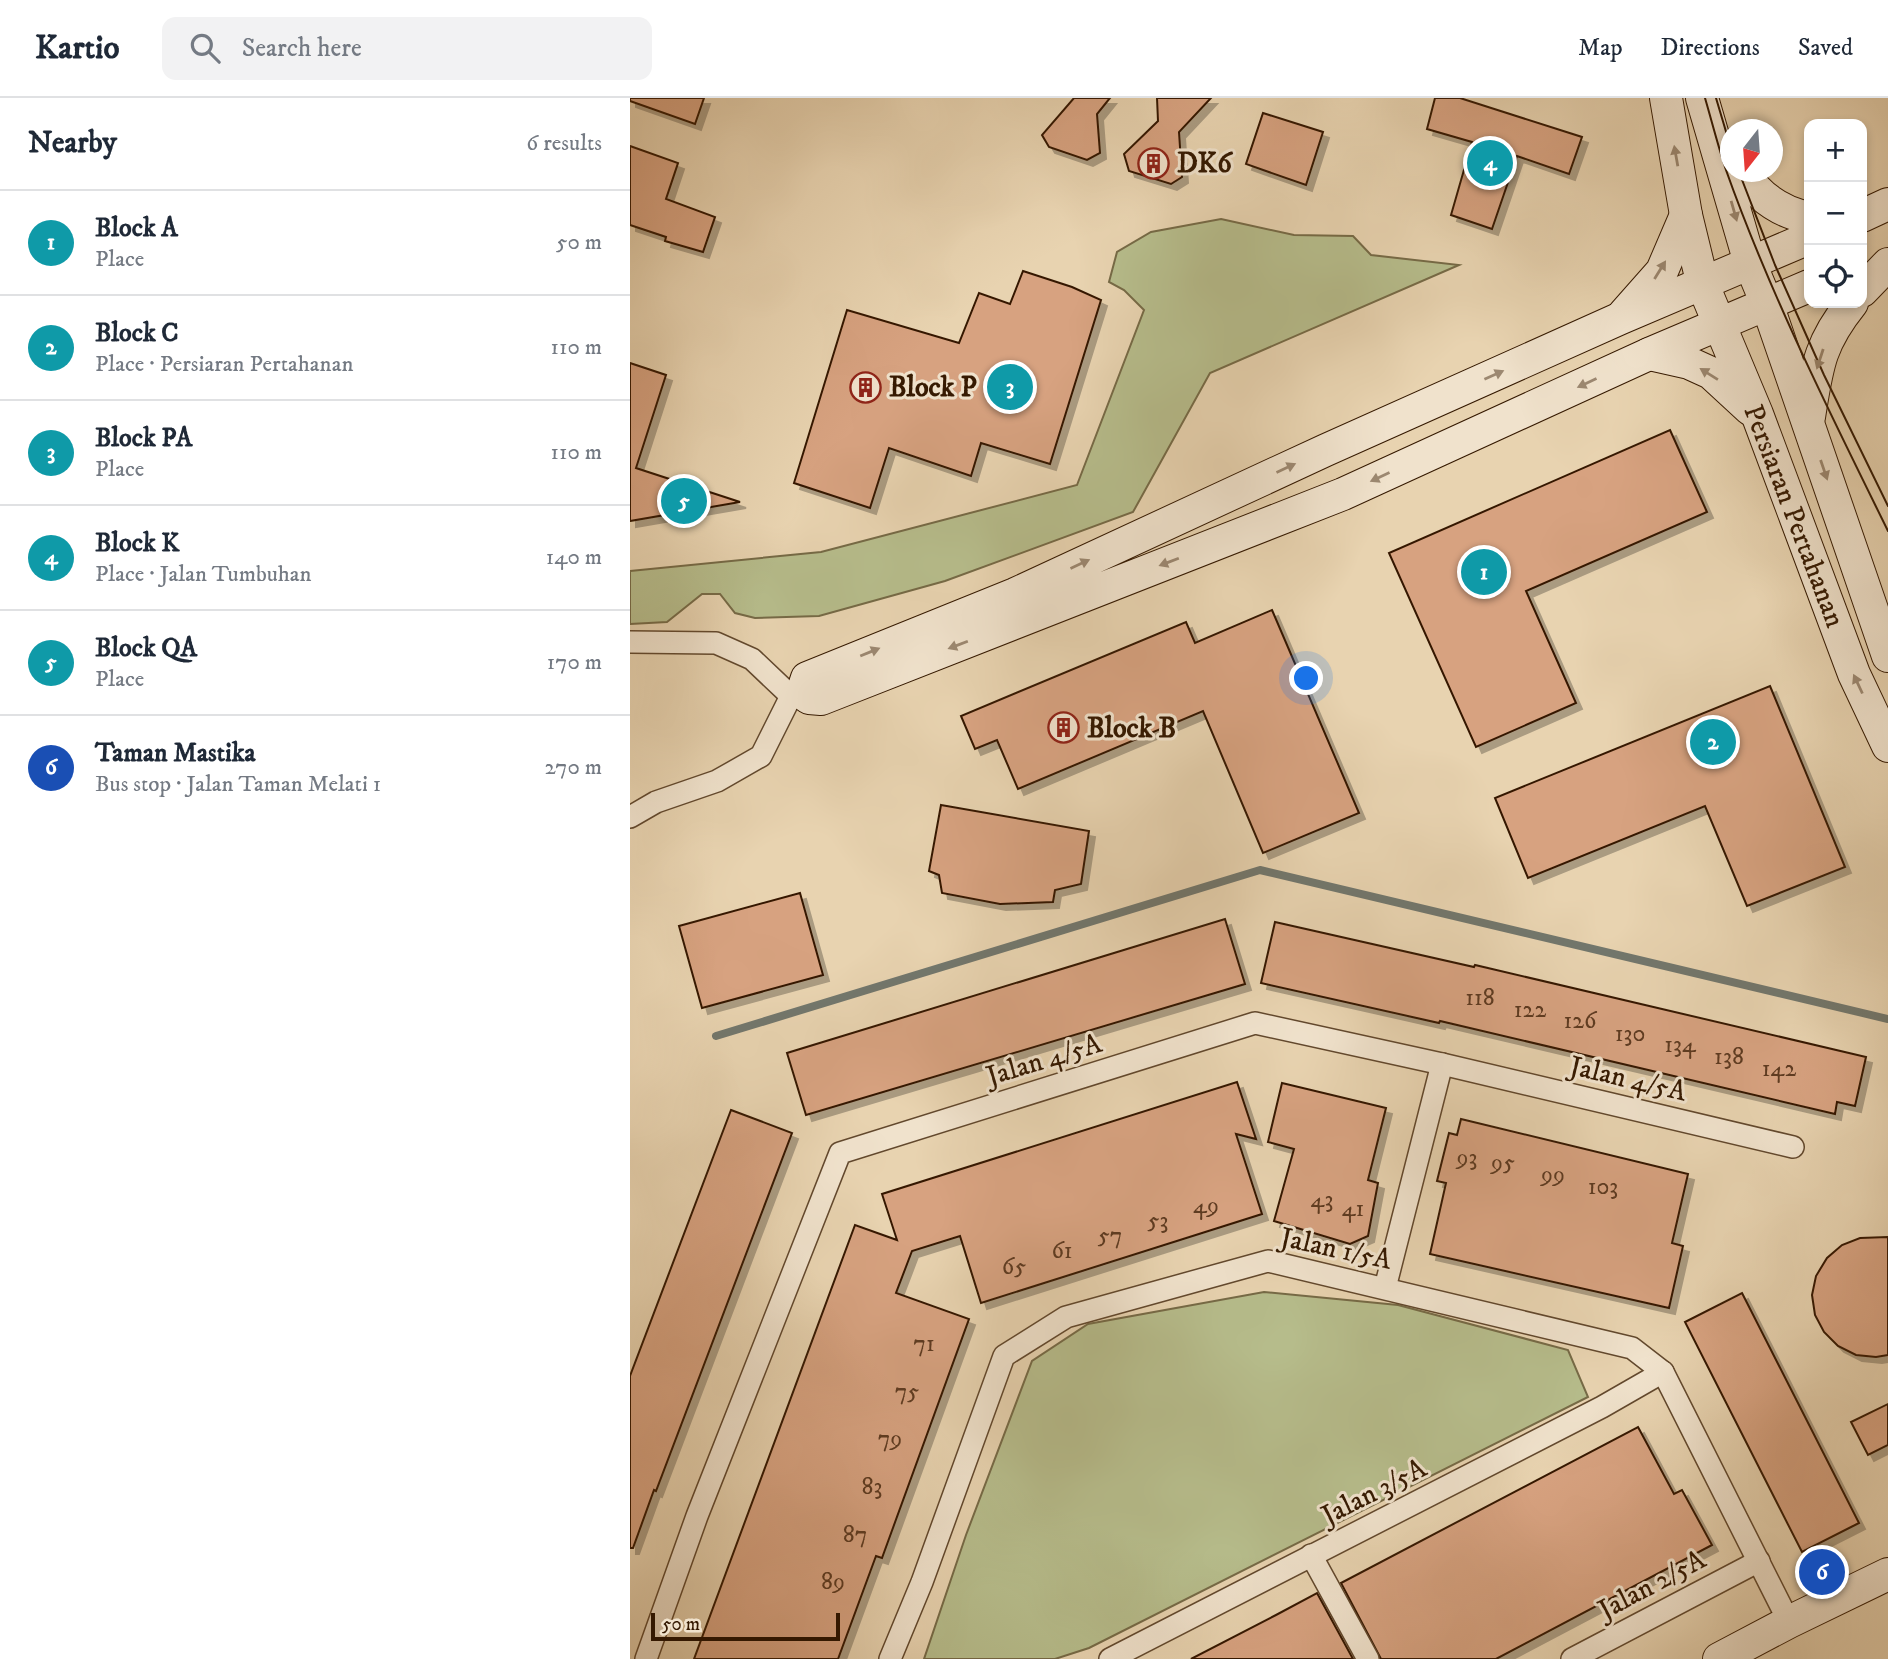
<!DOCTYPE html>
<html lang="en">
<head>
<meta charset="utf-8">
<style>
	:root { --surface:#fff; --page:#f2f2f3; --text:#1f2937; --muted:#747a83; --line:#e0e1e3; --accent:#d93025 }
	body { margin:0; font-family:"IM FELL DW Pica",serif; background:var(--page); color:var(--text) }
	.controls { position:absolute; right:21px; top:21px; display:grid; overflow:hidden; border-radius:14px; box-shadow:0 4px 10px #0003 }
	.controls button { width:63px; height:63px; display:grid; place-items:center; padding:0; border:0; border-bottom:2px solid var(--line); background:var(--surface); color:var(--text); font:35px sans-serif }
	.compass { position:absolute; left:1090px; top:21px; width:63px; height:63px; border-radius:50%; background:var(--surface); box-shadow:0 4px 10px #0003; rotate:197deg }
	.scale { position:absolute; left:21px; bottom:18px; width:189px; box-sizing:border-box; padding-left:7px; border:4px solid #351901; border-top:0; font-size:19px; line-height:24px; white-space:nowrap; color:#351901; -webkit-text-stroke:5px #f0e2cc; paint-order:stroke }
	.you { position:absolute; left:677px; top:581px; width:24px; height:24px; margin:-18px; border:5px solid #fff; border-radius:50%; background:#1a73e8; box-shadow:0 0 0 10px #1a73e833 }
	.badge { display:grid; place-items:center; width:46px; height:46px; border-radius:50%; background:var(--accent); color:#fff; font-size:23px; font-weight:700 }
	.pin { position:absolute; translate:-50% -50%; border:4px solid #fff; box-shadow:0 2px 7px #0006 }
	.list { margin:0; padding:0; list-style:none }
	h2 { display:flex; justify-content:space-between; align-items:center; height:91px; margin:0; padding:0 28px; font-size:30px }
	h2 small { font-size:23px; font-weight:400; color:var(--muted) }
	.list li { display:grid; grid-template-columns:46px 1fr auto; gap:21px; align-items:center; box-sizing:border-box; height:105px; padding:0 28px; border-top:2px solid var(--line) }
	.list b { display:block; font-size:26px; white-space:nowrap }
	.list p { margin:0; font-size:23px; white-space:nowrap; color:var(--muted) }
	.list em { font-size:23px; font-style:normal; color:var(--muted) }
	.icon { flex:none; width:38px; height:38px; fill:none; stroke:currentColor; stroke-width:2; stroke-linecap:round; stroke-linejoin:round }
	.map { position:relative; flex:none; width:1258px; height:1561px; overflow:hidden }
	header { display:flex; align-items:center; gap:42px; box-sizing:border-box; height:98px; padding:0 35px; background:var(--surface); border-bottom:2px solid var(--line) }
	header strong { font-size:33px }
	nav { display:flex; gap:38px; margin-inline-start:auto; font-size:24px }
	.search { width:490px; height:63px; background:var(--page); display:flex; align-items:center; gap:18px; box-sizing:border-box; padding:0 24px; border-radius:14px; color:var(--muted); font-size:26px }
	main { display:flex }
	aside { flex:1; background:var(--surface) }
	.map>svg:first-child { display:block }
	.green { fill:#b6bc8b; stroke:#766a46; stroke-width:2 }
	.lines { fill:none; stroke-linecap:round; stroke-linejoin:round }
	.stream { stroke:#72776d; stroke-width:8 }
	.building { fill:#d7a280; stroke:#351901; stroke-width:2; filter:url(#shadow) }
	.street-casing { stroke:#62482d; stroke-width:24 }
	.secondary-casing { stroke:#351901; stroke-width:34 }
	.street { stroke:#f0e2cc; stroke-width:21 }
	.secondary { stroke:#f0e2cc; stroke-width:32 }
	.tram { stroke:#351901; stroke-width:2 }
	.oneway { fill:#9c8871 }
	.labels { text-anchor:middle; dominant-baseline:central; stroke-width:6; stroke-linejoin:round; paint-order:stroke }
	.number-label { font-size:24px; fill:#5e3b21 }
	.poi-label { font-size:28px; font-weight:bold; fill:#351901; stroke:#f0e2cc; text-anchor:start }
	.street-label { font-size:28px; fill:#351901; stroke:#f0e2cc }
</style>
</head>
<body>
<header>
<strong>Kartio</strong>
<div class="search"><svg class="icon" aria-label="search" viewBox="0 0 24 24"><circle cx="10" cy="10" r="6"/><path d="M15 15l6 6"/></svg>Search here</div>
<nav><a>Map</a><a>Directions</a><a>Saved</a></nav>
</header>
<main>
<aside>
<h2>Nearby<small>6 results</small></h2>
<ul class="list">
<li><span class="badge" style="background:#0f9aa8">1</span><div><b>Block A</b><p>Place</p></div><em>50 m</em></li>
<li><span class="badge" style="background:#0f9aa8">2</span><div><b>Block C</b><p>Place · Persiaran Pertahanan</p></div><em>110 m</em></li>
<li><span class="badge" style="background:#0f9aa8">3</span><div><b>Block PA</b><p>Place</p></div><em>110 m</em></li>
<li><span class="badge" style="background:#0f9aa8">4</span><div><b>Block K</b><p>Place · Jalan Tumbuhan</p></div><em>140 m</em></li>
<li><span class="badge" style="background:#0f9aa8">5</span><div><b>Block QA</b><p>Place</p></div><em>170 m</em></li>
<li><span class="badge" style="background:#1a4fb4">6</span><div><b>Taman Mastika</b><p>Bus stop · Jalan Taman Melati 1</p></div><em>270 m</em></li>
</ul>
</aside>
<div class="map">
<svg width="1258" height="1561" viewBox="0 0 1258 1561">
	<defs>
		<filter id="shadow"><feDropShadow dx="6" dy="6" stdDeviation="0" flood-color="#0004"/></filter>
	</defs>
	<rect width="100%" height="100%" fill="#e8d3b0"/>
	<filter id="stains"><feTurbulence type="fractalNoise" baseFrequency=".00286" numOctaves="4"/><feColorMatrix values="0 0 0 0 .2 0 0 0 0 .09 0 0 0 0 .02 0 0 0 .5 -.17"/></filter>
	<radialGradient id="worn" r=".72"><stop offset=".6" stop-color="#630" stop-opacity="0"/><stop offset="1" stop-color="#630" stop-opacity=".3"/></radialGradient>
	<g class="green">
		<path d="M591,121L664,137L723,138L741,157L829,167L580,275L503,414L315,483L189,518L125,520L105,515L90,496H72L37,524L0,526V473L191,454L447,387L514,212L494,192L479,184L487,154L521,134Z"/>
		<path d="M634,1194L768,1207L938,1252L958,1299L459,1550L425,1561H294L336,1437L402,1263L458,1226Z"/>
	</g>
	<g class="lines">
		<path class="stream" d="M86,938L630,772L1258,921"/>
	</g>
	<g class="building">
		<path d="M0,0H74L65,26L0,3Z"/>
		<path d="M444,0H480L467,16L470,55L457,62L419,49L412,37Z"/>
		<path d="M527,0H581L549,34L552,79L541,86L499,73L494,56L528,23Z"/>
		<path d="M805,0H830L952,39L939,76L887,58L862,131L821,117L842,44L797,31Z"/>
		<path d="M633,15L693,34L676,87L616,66Z"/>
		<path d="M0,48L48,65L36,101L85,119L73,154L35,143L36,139L0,127Z"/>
		<path d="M393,173L442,189L471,202L420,366L351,345L341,378L259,350L240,410L164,385L217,212L329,245L349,195L380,206Z"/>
		<path d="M0,265L36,277L6,370L110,404L0,423Z"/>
		<path d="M1040,332L1077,414L896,493L946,605L846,649L759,455Z"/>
		<path d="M642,512L729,715L633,755L573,613L388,691L367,642L345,651L331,618L556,524L565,545Z"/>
		<path d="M1140,588L1215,769L1117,808L1075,708L898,780L865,700Z"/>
		<path d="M311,707L459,733L451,786L425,792L423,804L370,806L312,795L309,777L299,773Z"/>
		<path d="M170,795L193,877L72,910L49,828Z"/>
		<path d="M595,821L615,886L176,1017L157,955Z"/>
		<path d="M645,824L844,869L845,867L1236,959L1225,1008L1207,1004L1205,1016L810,923L809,925L631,885Z"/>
		<path d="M607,984L626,1041L606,1036L632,1116L351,1205L330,1138L282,1153L266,1195L339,1221L252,1460L246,1458L208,1561H64L225,1127L267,1142L252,1096Z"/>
		<path d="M652,985L756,1010L738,1082L748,1085L738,1138L720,1146L644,1123L664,1051L638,1044Z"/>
		<path d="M101,1012L162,1035L26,1393L24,1392L3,1450H0V1278Z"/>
		<path d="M831,1021L1058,1076L1042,1145L1053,1148L1039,1210L800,1156L816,1085L807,1083L819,1035L827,1037Z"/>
		<path d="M1258,1139V1257L1246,1259L1226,1257L1208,1248L1194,1234L1185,1217L1182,1197L1186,1178L1197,1160L1212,1147L1230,1140Z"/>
		<path d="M1112,1195L1229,1425L1172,1454L1055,1224Z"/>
		<path d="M1258,1306V1347L1238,1357L1221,1324Z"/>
		<path d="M1008,1329L1044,1396L1052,1392L1082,1447L866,1561H751L711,1485Z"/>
		<path d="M687,1495L723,1561H561L646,1517Z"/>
	</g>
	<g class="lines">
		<defs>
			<g id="street">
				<path d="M0,544L86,545L122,561L161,598"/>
				<path d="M0,719L26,704L87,683L131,658L161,598L172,595"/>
				<path d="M755,1190L812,966"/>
				<path d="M681,1457L738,1561"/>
				<path d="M16,1561L67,1418L210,1055L625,925L812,966L1163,1049"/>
				<path d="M260,1561L292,1484L374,1258L436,1219L638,1163L1002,1250L1033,1274L1159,1524"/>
				<path d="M480,1561L972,1309L1033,1274"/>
				<path d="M942,1561L1129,1463"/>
			</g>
			<g id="secondary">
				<path d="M1036,0L1056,117L1073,187L1127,316L1224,576L1258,648"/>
				<path d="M1072,0L1120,165L1137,206L1258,558"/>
				<path d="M1113,74C1128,99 1151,114 1179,120"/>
				<path d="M1232,118L1258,106"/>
				<path d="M1179,140L991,220L696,352L385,496L177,580L172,595L179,600L191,601L713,396L1019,256L1179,188"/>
				<path d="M1232,193L1258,166"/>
				<path d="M994,216L1032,173L1056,117"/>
				<path d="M1019,256L1059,265L1081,275L1120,311"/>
				<path d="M1179,319C1187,269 1189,246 1222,205"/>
				<path d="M1089,1561L1159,1524L1258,1476"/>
			</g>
		</defs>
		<use href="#street" class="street-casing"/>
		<use href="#secondary" class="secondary-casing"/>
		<use href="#street" class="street"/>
		<use href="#secondary" class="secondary"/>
		<g class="tram">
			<path d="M1075,0C1082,24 1088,48 1096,72C1140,196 1200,315 1258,433"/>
			<path d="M1086,0L1100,47"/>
			<path d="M1109,74L1145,167L1194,277L1258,408"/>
		</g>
	</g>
	<defs><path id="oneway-solid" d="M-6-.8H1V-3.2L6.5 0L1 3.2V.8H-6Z" transform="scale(1.75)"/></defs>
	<g class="oneway">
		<use href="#oneway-solid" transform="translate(1046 58) rotate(-100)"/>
		<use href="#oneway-solid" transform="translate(1104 113) rotate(74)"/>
		<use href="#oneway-solid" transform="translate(1030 172) rotate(-58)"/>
		<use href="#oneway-solid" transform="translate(1190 261) rotate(108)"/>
		<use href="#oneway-solid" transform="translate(1079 276) rotate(-148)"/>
		<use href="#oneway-solid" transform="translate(864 277) rotate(-24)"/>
		<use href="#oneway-solid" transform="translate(957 285) rotate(155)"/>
		<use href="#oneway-solid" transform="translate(656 370) rotate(-25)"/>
		<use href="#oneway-solid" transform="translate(1194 372) rotate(71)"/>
		<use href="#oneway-solid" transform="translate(750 379) rotate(155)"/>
		<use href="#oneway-solid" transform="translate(539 464) rotate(159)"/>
		<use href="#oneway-solid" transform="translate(450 466) rotate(-25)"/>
		<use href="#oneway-solid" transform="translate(328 547) rotate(159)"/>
		<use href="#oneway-solid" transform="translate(240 554) rotate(-22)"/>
		<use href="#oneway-solid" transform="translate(1228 586) rotate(-115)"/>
	</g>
	<defs>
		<symbol id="building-ring" viewBox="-11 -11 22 22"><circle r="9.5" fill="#f0e2cc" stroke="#8f2418" stroke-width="1.5"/><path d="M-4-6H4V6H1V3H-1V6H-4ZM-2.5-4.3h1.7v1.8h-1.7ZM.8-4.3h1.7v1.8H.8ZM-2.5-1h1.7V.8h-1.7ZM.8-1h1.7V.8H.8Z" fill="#8f2418"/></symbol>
	</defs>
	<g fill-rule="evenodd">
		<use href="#building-ring" x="506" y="48" width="35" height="35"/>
		<use href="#building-ring" x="218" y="272" width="35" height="35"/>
		<use href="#building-ring" x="416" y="612" width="35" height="35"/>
	</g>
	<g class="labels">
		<g class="number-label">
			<text x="850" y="900">118</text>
			<text x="900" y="912">122</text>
			<text x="950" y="923">126</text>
			<text x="1000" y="936">130</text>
			<text x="1050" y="947">134</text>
			<text x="1099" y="959">138</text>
			<text x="1149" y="971">142</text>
			<text x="837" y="1060">93</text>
			<text x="873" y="1065">95</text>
			<text x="923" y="1077">99</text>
			<text x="973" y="1089">103</text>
			<text x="692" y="1102">43</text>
			<text x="576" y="1108">49</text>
			<text x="723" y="1111">41</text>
			<text x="528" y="1123">53</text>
			<text x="480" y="1138">57</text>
			<text x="432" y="1153">61</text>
			<text x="384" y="1169">65</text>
			<text x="294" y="1246">71</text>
			<text x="277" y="1294">75</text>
			<text x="260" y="1341">79</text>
			<text x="242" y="1389">83</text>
			<text x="225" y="1437">87</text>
			<text x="203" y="1484">89</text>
		</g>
		<g class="poi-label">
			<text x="547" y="65">DK6</text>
			<text x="259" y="289">Block P</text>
			<text x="457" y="630">Block B</text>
		</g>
		<g class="street-label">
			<text transform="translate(1164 418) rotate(69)">Persiaran Pertahanan</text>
			<text transform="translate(414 962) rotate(-17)">Jalan 4/5A</text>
			<text transform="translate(998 981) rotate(13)">Jalan 4/5A</text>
			<text transform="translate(706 1151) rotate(12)">Jalan 1/5A</text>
			<text transform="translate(744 1394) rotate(-27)">Jalan 3/5A</text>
			<text transform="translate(1022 1487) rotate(-28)">Jalan 2/5A</text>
		</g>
	</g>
	<rect width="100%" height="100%" filter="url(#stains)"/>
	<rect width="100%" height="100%" fill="url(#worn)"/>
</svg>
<div class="controls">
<button>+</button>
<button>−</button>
<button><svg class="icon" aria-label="locate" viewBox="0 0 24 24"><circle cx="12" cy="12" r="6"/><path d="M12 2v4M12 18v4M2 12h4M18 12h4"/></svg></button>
</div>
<svg class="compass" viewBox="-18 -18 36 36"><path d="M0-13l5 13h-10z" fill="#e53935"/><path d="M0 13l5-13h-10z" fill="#747a83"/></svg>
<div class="scale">50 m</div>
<div class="you"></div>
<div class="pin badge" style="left:854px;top:474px;background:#0f9aa8">1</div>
<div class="pin badge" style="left:1083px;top:644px;background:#0f9aa8">2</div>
<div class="pin badge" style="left:380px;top:289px;background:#0f9aa8">3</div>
<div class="pin badge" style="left:860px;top:65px;background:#0f9aa8">4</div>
<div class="pin badge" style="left:54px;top:403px;background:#0f9aa8">5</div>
<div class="pin badge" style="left:1192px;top:1474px;background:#1a4fb4">6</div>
</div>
</main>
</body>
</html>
